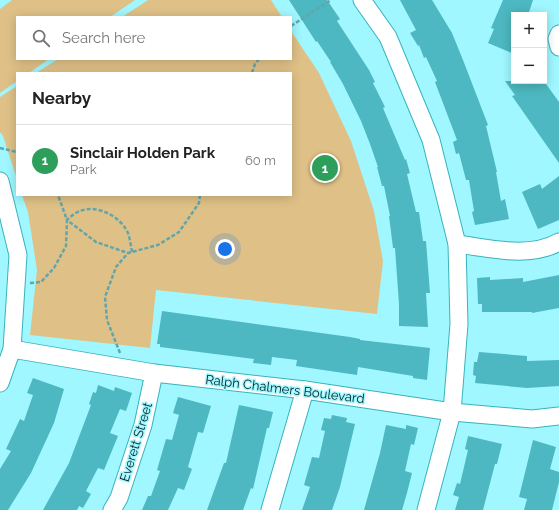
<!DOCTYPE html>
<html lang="en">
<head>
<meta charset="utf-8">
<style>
	:root { --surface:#fff; --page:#f2f2f2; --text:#222; --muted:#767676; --line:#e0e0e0; --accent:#b92831 }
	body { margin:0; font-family:Raleway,sans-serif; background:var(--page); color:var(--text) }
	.controls { position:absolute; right:12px; top:12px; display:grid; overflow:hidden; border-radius:0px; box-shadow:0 2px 10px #0003 }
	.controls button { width:36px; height:36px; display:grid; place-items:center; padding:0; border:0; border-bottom:1px solid var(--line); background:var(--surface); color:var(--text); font:20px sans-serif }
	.you { position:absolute; left:225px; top:249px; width:14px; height:14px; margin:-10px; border:3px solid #fff; border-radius:50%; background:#1a73e8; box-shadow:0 0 0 6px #1a73e833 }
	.badge { display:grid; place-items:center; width:26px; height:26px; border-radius:50%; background:var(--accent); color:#fff; font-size:13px; font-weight:700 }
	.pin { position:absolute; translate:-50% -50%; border:2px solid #fff; box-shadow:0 1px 4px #0006 }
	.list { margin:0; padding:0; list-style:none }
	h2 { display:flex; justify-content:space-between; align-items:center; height:52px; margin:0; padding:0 16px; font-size:17px }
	h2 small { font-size:13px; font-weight:400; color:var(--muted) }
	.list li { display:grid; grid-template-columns:26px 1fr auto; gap:12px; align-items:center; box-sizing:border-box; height:72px; padding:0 16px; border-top:1px solid var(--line) }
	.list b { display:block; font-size:15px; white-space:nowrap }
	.list p { margin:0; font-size:13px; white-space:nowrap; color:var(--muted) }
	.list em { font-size:13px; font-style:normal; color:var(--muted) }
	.icon { flex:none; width:22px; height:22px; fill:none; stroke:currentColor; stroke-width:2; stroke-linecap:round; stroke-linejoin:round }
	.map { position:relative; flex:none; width:559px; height:510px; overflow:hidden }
	.search { position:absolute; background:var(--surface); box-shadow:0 2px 10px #0003; left:16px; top:16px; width:276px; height:44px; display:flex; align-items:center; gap:10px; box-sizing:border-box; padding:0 14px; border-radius:0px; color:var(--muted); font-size:15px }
	.panel { position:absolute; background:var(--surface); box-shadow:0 2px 10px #0003; left:16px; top:72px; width:276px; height:124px; border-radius:0px }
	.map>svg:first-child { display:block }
	.green { fill:#dfc187 }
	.building { fill:#4db8c1 }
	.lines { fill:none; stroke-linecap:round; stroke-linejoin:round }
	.minor-casing { stroke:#38b3bd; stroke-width:19 }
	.path { stroke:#62a5ab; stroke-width:2.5; stroke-dasharray:4 2; stroke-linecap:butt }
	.minor { stroke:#fff; stroke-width:17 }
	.labels { text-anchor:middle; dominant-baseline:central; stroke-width:3; stroke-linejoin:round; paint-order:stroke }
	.street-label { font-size:13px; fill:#002326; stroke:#a0f7ff }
</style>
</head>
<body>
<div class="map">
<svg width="559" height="510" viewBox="0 0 559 510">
	<rect width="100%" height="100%" fill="#a0f7ff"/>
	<g class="green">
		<path d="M12,0H135L110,17H17V59H49L29,73H17V81L0,93V9Z"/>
		<path d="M148,0H271L282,17H122Z"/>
		<path d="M291,31L319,73L351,141L374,211L383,261L377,314L156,290L150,348L30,335L37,270L28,212L22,195H291V73H36L58,59H291Z"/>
		<path d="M17,86V179L3,136L0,132V97Z"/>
	</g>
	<g class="building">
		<path d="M289,0H327L340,19L337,21L369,70L375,82L373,83L385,107L383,108L405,160L406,159L410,173L407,174L416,212H419L423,241H426L430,293H426L428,327L399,326V304L395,248H393L389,216H390L384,186H382L377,167H378L370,144L361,121L343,84L330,62H331L317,41L316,42Z"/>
		<path d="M400,0H432L452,33L463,60L488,125L486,126L497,172H496L501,201L505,199L509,219L475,225L472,212L474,211L469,180H466L459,153L456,154L453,142L457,140L435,82L437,81L426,57L424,58L419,45L418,46L410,33L416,30Z"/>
		<path d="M503,0H533L528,15H514V54L488,43L494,29L491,28Z"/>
		<path d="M505,81H544L559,102V163L512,96L515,95Z"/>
		<path d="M559,176V220L538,229L522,192L540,184L542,189Z"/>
		<path d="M559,275V308L532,313V312H482V304H478L477,278L490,277V280L523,278V282Z"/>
		<path d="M162,311L350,337L360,339V340L430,348L427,380L413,378V376L358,367L357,375L296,366L297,360L272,357L271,365L253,363L254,359L160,347V344H157Z"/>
		<path d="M479,352L527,356V361L559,360V386L527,388L475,383L476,376L473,375L474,362H477Z"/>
		<path d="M33,378L64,389L54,423L31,473L8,510H0V469L11,451L6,449L20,419L24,421L33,395L27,393Z"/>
		<path d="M98,385L114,391L115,387L132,393L126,411L120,409L110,433L118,436L104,470L98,468L86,491L91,494L83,508L79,506L77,510H43L69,463L91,405L89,404L93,392L96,393Z"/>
		<path d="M178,397L211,406L203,433L198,432L188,467L192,469L184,490L178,488L168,510H142L148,496H151L160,471L157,470L166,439L172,440L179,415L173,413Z"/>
		<path d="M239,405L273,412L269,428H267L253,489L251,488L243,510H207L224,463H226Z"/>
		<path d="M332,415L347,418L346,422L355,424L340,487L332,510H302L310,487L304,485L312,457L319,458L325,431L321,430L324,418L331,419Z"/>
		<path d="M386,425L406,429V425L418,428L414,445L411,444L405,471L412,473L407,493L402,510H364L380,453Z"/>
		<path d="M468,436L502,444L497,464H495L483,510H455L459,497L453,495L457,483L460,484L468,450L465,449Z"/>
		<path d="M533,440L556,447L550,469L559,472V482L552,510H524L527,499L519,497Z"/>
	</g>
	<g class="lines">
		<defs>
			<g id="minor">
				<path d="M362,0L388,37L431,140L457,244L459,324L452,412L426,510"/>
				<path d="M559,34L557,39L559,47"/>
				<path d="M0,181L18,255L12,349L0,383"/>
				<path d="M457,244C489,248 529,259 559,242"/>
				<path d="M12,349L154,373L305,390L452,412L532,419L559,416"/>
				<path d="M112,510L119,498L143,425L154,373"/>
				<path d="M270,510L305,390"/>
			</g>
		</defs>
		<use href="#minor" class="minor-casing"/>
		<g class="path">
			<path d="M291,26L331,0"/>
			<path d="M252,73L255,64L259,59"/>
			<path d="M0,148L17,152"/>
			<path d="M132,252C131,246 130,239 128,233C121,217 98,204 80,211C75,213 71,216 67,220L96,242L128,253L158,245L179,232L199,203L200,195"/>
			<path d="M30,283L41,282L54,268L66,246L67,220L58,195"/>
			<path d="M120,353L107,320L105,297L116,267L128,253"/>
		</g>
		<use href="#minor" class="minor"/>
	</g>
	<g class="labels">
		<g class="street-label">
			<text transform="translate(285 389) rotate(7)">Ralph Chalmers Boulevard</text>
			<text transform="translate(136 442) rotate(-73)">Everett Street</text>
		</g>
	</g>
</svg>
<div class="controls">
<button>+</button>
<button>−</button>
</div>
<div class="you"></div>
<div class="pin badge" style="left:325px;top:168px;background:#2e9e5b">1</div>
<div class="search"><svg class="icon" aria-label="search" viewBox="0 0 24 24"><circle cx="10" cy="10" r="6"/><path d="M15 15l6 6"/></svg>Search here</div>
<section class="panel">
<h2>Nearby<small></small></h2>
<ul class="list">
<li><span class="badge" style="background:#2e9e5b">1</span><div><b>Sinclair Holden Park</b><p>Park</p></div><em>60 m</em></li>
</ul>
</section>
</div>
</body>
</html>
